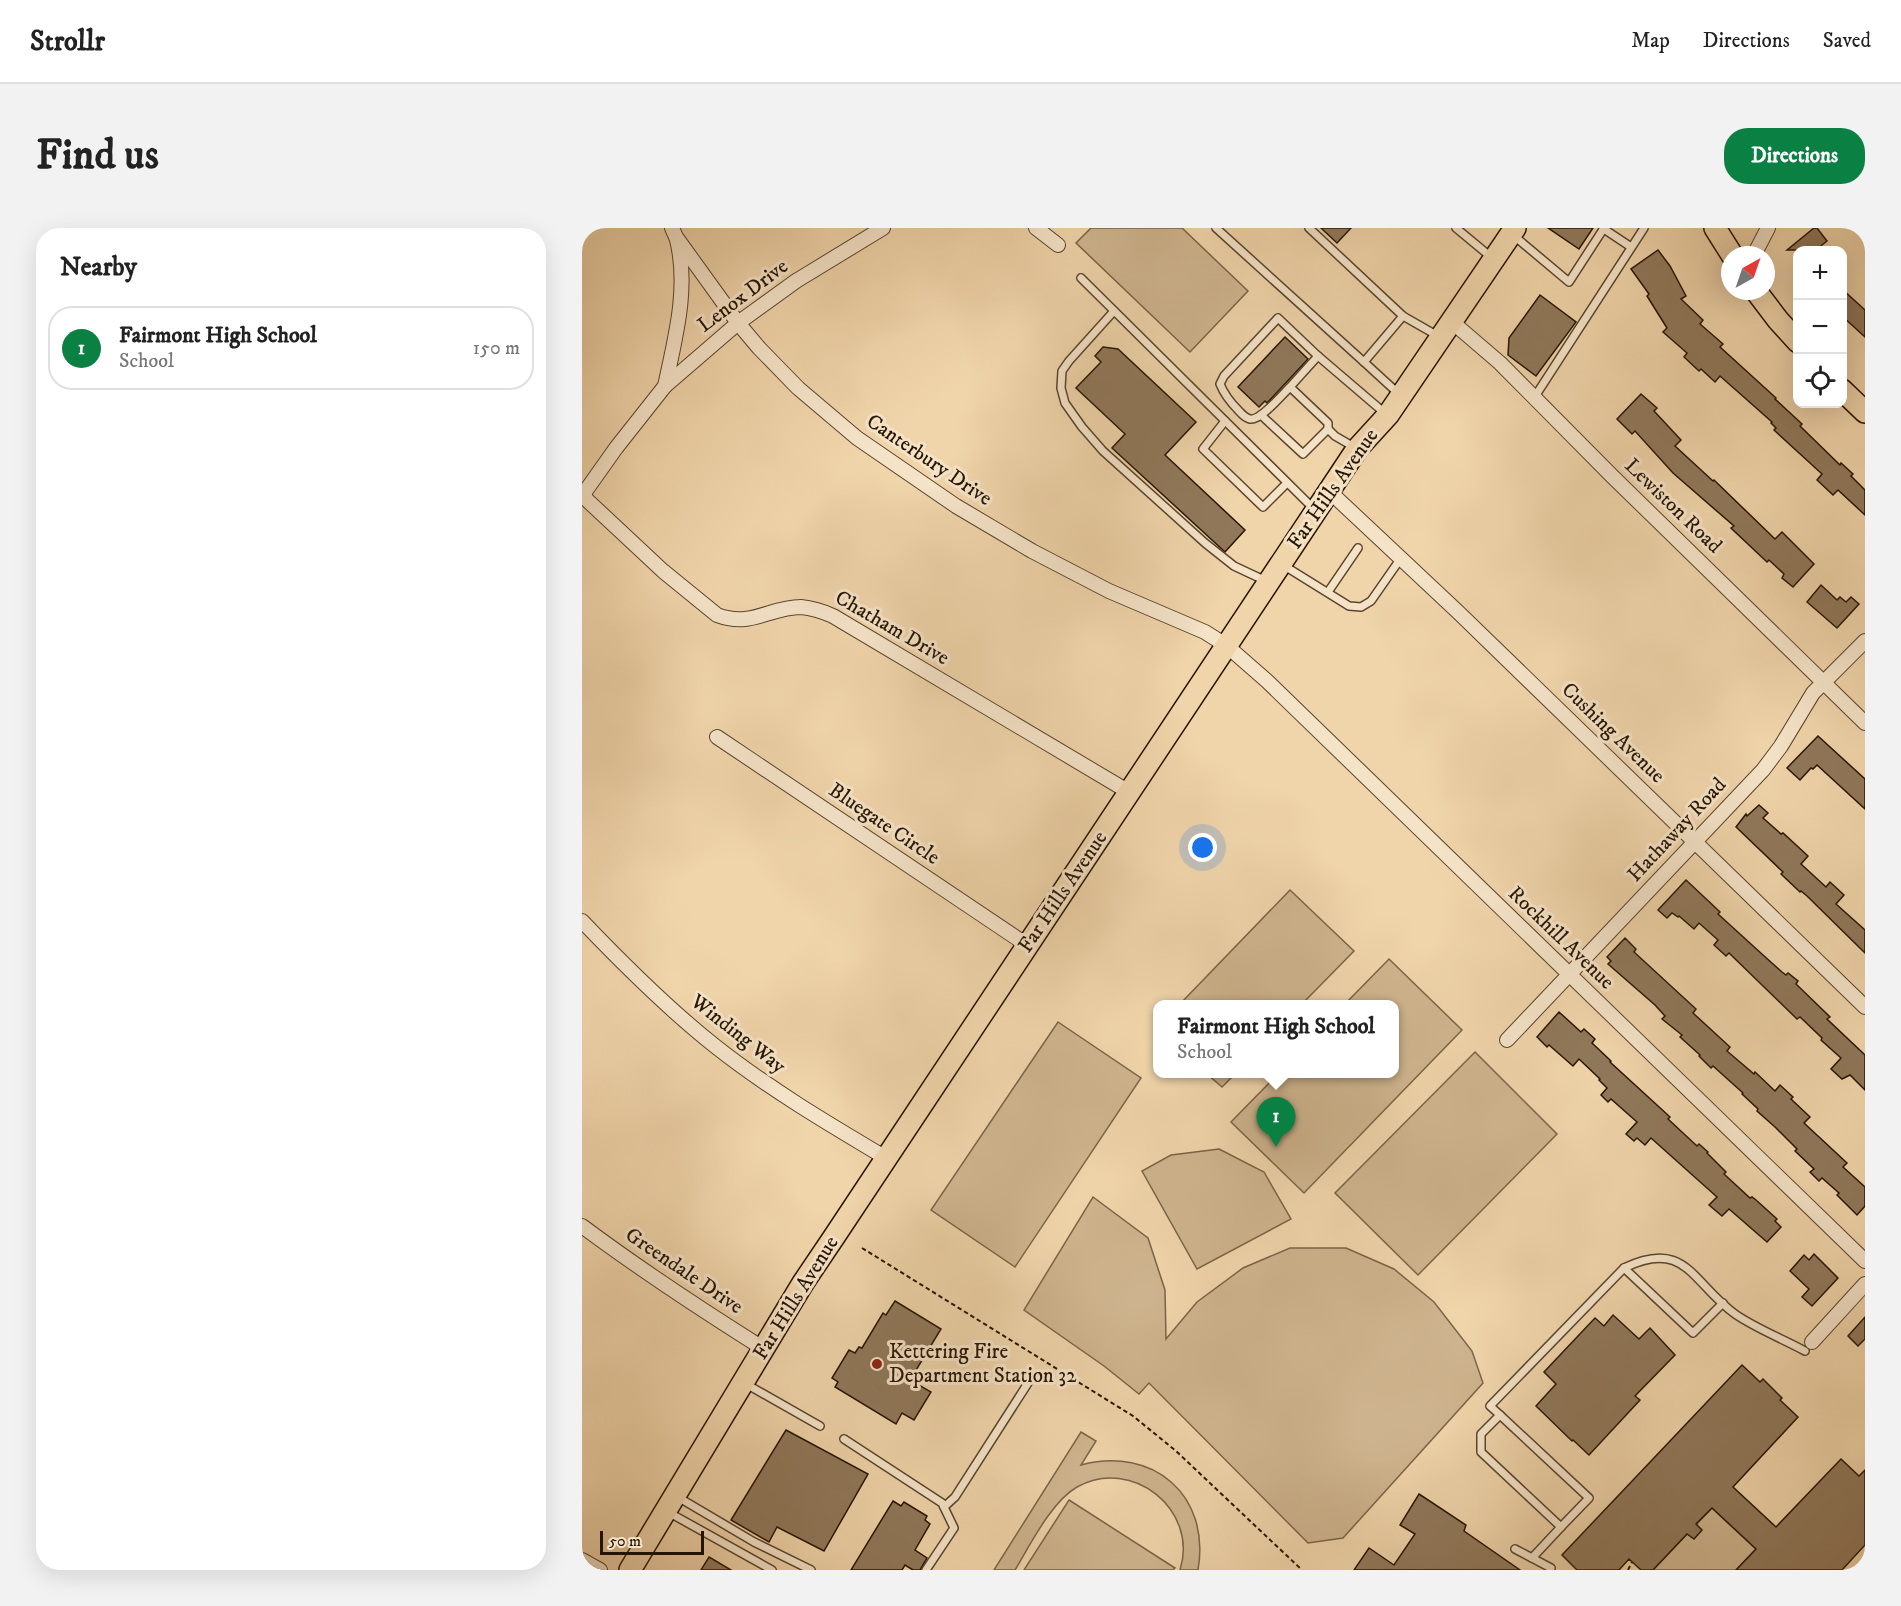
<!DOCTYPE html>
<html lang="en">
<head>
<meta charset="utf-8">
<style>
	:root { --surface:#fff; --page:#f2f2f2; --text:#222; --muted:#767676; --line:#e0e0e0; --accent:#0b8043 }
	body { margin:0; font-family:"IM FELL DW Pica",serif; background:var(--page); color:var(--text) }
	.controls { position:absolute; right:18px; top:18px; display:grid; overflow:hidden; border-radius:12px; box-shadow:0 6px 24px #0002 }
	.controls button { width:54px; height:54px; display:grid; place-items:center; padding:0; border:0; border-bottom:2px solid var(--line); background:var(--surface); color:var(--text); font:30px sans-serif }
	.compass { position:absolute; left:1139px; top:18px; width:54px; height:54px; border-radius:50%; background:var(--surface); box-shadow:0 6px 24px #0002; rotate:40deg }
	.scale { position:absolute; left:18px; bottom:15px; width:104px; box-sizing:border-box; padding-left:6px; border:3px solid #271503; border-top:0; font-size:16px; line-height:21px; white-space:nowrap; color:#271503; -webkit-text-stroke:4px #f5e3c8; paint-order:stroke }
	.you { position:absolute; left:621px; top:620px; width:21px; height:21px; margin:-15px; border:4px solid #fff; border-radius:50%; background:#1a73e8; box-shadow:0 0 0 9px #1a73e833 }
	.badge { display:grid; place-items:center; width:39px; height:39px; border-radius:50%; background:var(--accent); color:#fff; font-size:20px; font-weight:700 }
	.pin { position:absolute; translate:-50% -50px; filter:drop-shadow(0 2px 3px #0008) }
	.pin::after { content:''; position:absolute; top:32px; width:21px; height:18px; background:inherit; clip-path:polygon(0 0,100% 0,50% 100%) }
	.popup { position:absolute; left:571px; top:772px; width:246px; height:78px; box-sizing:border-box; display:grid; place-content:center; border-radius:12px; background:var(--surface); filter:drop-shadow(0 2px 4px #0005); font-size:20px; white-space:nowrap; color:var(--muted) }
	.popup b { font-size:22px; color:var(--text) }
	.popup::after { content:''; position:absolute; left:50%; top:100%; margin-left:-12px; border:12px solid transparent; border-top-color:var(--surface) }
	.list { margin:0; padding:0; list-style:none }
	h2 { display:flex; justify-content:space-between; align-items:center; height:78px; margin:0; padding:0 24px; font-size:26px }
	h2 small { font-size:20px; font-weight:400; color:var(--muted) }
	.list li { display:grid; grid-template-columns:39px 1fr auto; gap:18px; align-items:center; box-sizing:border-box; height:84px; margin:0 12px 12px; padding:0 12px; border:2px solid var(--line); border-radius:24px }
	.list b { display:block; font-size:22px; white-space:nowrap }
	.list p { margin:0; font-size:20px; white-space:nowrap; color:var(--muted) }
	.list em { font-size:20px; font-style:normal; color:var(--muted) }
	.icon { flex:none; width:33px; height:33px; fill:none; stroke:currentColor; stroke-width:2; stroke-linecap:round; stroke-linejoin:round }
	.map { position:relative; flex:none; width:1283px; height:1342px; overflow:hidden; border-radius:24px }
	header { display:flex; align-items:center; gap:36px; box-sizing:border-box; height:84px; padding:0 30px; background:var(--surface); border-bottom:2px solid var(--line) }
	header strong { font-size:28px }
	nav { display:flex; gap:33px; margin-inline-start:auto; font-size:21px }
	.intro { display:flex; align-items:center; justify-content:space-between; box-sizing:border-box; height:144px; padding:0 36px }
	h1 { margin:0; font-size:42px }
	.button { padding:15px 27px; border-radius:24px; background:var(--accent); color:#fff; font-size:21px; font-weight:700 }
	main { display:flex; gap:36px; padding:0 36px }
	aside { flex:1; background:var(--surface); border-radius:24px; box-shadow:0 6px 24px #0002 }
	.map>svg:first-child { display:block }
	.green { fill:#ceb48e; stroke:#7a6448; stroke-width:1.5 }
	.building { fill:#90785a; stroke:#271503; stroke-width:1.5 }
	.lines { fill:none; stroke-linecap:round; stroke-linejoin:round }
	.lane-casing { stroke:#59452d; stroke-width:10 }
	.street-casing { stroke:#59452d; stroke-width:16 }
	.primary-casing { stroke:#271503; stroke-width:24 }
	.path { stroke:#271503; stroke-width:2; stroke-dasharray:4.5 3; stroke-linecap:butt }
	.lane { stroke:#f5e3c8; stroke-width:7 }
	.street { stroke:#f5e3c8; stroke-width:14 }
	.primary { stroke:#f0d4aa; stroke-width:21 }
	.poi-dot { fill:#8f2418; stroke:#f5e3c8; stroke-width:2 }
	.labels { text-anchor:middle; dominant-baseline:central; stroke-width:6; stroke-linejoin:round; paint-order:stroke }
	.street-label { font-size:21px; fill:#271503; stroke:#f5e3c8 }
	.poi-label { font-size:21px; fill:#271503; stroke:#f5e3c8; text-anchor:start }
</style>
</head>
<body>
<header>
<strong>Strollr</strong>
<nav><a>Map</a><a>Directions</a><a>Saved</a></nav>
</header>
<div class="intro"><h1>Find us</h1><a class="button">Directions</a></div>
<main>
<aside>
<h2>Nearby<small></small></h2>
<ul class="list">
<li><span class="badge">1</span><div><b>Fairmont High School</b><p>School</p></div><em>150 m</em></li>
</ul>
</aside>
<div class="map">
<svg width="1283" height="1342" viewBox="0 0 1283 1342">
	<rect width="100%" height="100%" fill="#f0d4aa"/>
	<filter id="stains"><feTurbulence type="fractalNoise" baseFrequency=".00333" numOctaves="4"/><feColorMatrix values="0 0 0 0 .2 0 0 0 0 .09 0 0 0 0 .02 0 0 0 .5 -.17"/></filter>
	<radialGradient id="worn" r=".72"><stop offset=".6" stop-color="#630" stop-opacity="0"/><stop offset="1" stop-color="#630" stop-opacity=".3"/></radialGradient>
	<g class="green">
		<path d="M509,0H600L666,63L608,124L494,15Z"/>
		<path d="M708,662L772,723L720,776H598Z"/>
		<path d="M807,731L880,802L722,965L649,894L696,846H813V776H763Z"/>
		<path d="M476,794L559,850L433,1039L349,982Z"/>
		<path d="M893,824L975,906L836,1047L753,965Z"/>
		<path d="M625,846H653L640,859Z"/>
		<path d="M637,921L682,944L709,991L615,1041L560,943L589,927Z"/>
		<path d="M511,969L566,1010L583,1062L584,1111L615,1074L661,1040L708,1020H764L812,1041L852,1074L890,1123L901,1155L761,1310L726,1315L567,1155L557,1166L522,1138L442,1082Z"/>
		<path d="M499,1204L514,1213L499,1237C571,1218 629,1267 616,1342H598C617,1282 550,1228 495,1259C470,1273 448,1317 433,1342H412Z"/>
		<path d="M487,1272L593,1340L591,1342H442Z"/>
		<path d="M1130,1280L1174,1321L1154,1342H1071Z"/>
	</g>
	<g class="building">
		<path d="M739,0H769L755,15Z"/>
		<path d="M966,0H1011L997,21Z"/>
		<path d="M1232,0H1235L1245,13L1234,22H1205Z"/>
		<path d="M1076,22L1088,38L1104,68L1099,71L1121,92L1118,96L1141,116L1138,119L1194,170L1193,171L1220,196L1218,198L1258,237L1259,235L1271,246L1269,248L1283,262V287L1256,262L1251,267L1235,252L1240,246L1192,202L1194,200L1189,195L1190,194L1138,148L1133,154L1119,141L1117,143L1102,129L1105,125L1081,104L1085,100L1065,68L1067,66L1049,41Z"/>
		<path d="M1260,61L1283,82V109L1260,88Z"/>
		<path d="M958,67L994,94L954,148L926,127L927,110Z"/>
		<path d="M703,109L726,131L685,175L683,173L677,179L656,159Z"/>
		<path d="M521,119L536,121L614,194L583,227L663,302L643,324L530,220L543,206L494,160L519,134L513,128Z"/>
		<path d="M1059,166L1075,180L1072,183L1099,212L1093,218L1131,253L1132,252L1193,311L1200,304L1232,336L1211,359L1200,350L1202,346L1187,332L1185,334L1149,300L1152,298L1091,245L1053,203L1050,206L1035,191Z"/>
		<path d="M1239,357L1255,372L1258,369L1264,374L1269,369L1277,376L1255,400L1225,374Z"/>
		<path d="M1236,508L1283,551V581L1235,537L1231,541L1229,540L1218,552L1205,540Z"/>
		<path d="M1177,577L1186,585L1181,590L1199,606L1201,605L1226,628L1219,636L1244,659L1248,654L1262,667L1254,676L1283,702V725L1225,668L1219,663L1218,664L1199,646L1201,644L1154,599L1164,586L1165,588Z"/>
		<path d="M1104,652L1138,684L1136,686L1181,727L1200,744L1204,747L1206,745L1216,753L1214,756L1248,789L1245,791L1283,827V862L1268,847L1260,851L1249,841L1259,830L1239,812L1240,810L1218,789L1215,791L1147,725L1144,728L1132,717L1136,712L1117,695L1112,701L1097,688L1096,689L1090,685L1085,690L1076,682Z"/>
		<path d="M1043,710L1054,721L1052,724L1114,781L1111,785L1148,819L1145,823L1172,846L1173,844L1193,863L1198,857L1211,869L1209,871L1228,889L1222,895L1265,935L1261,939L1283,959V978L1275,987L1255,967L1257,965L1240,950L1237,953L1228,944L1232,941L1213,923L1215,921L1193,899L1175,883L1176,881L1160,866L1161,865L1131,838L1129,840L1117,828L1118,827L1098,809L1100,807L1080,791L1083,788L1073,777L1026,736L1029,733L1025,729Z"/>
		<path d="M977,784L999,804L1002,801L1013,811L1010,815L1029,833L1028,834L1088,889L1086,891L1115,918L1117,916L1126,924L1125,925L1144,944L1142,946L1168,970L1170,969L1174,972L1195,991L1193,993L1199,999L1185,1014L1147,981L1140,988L1127,977L1135,969L1069,910L1063,917L1055,910L1052,913L1044,906L1055,894L1029,871L1026,874L1019,867L1025,860L1017,852L1018,851L997,831L991,838L967,817L965,819L955,809Z"/>
		<path d="M1232,1026L1256,1050L1230,1078L1220,1069L1227,1061L1208,1043L1222,1027L1227,1032Z"/>
		<path d="M313,1073L359,1101L328,1152L349,1164L332,1192L320,1185L314,1196L253,1159L256,1154L250,1150L267,1122L273,1125L277,1119L280,1120L301,1085L304,1087Z"/>
		<path d="M1031,1087L1057,1111L1068,1100L1093,1127L1053,1168L1058,1172L1007,1227L991,1212L990,1213L954,1178L974,1156L962,1144L1013,1090L1022,1098Z"/>
		<path d="M1283,1089V1111L1276,1118L1266,1108Z"/>
		<path d="M1160,1137L1178,1154L1181,1151L1200,1170L1198,1172L1216,1189L1151,1259L1194,1299L1259,1231L1277,1248L1283,1242V1317L1260,1342H1154L1174,1321L1130,1280L1114,1296L1120,1302L1112,1311L1105,1306L1071,1342H1059L1047,1331L1037,1342H995L980,1327Z"/>
		<path d="M204,1202L286,1246L242,1323L195,1299L187,1314L149,1292Z"/>
		<path d="M837,1266L884,1297L882,1303L938,1342H772L787,1320L812,1337L833,1306L818,1297Z"/>
		<path d="M311,1273L319,1278L322,1274L345,1288L343,1292L348,1296L333,1322L345,1330L338,1342H331L323,1337L320,1342H269Z"/>
		<path d="M127,1329L149,1342H119Z"/>
	</g>
	<g class="lines">
		<defs>
			<g id="lane">
				<path d="M634,0L782,134L821,88"/>
				<path d="M727,0L821,88L856,108"/>
				<path d="M874,0L909,29"/>
				<path d="M1022,1L1049,19"/>
				<path d="M931,7L987,54L1022,0"/>
				<path d="M499,50L732,281"/>
				<path d="M532,83L487,133L480,143L479,160L483,175L500,199L521,223L623,315L652,338L684,353"/>
				<path d="M736,128L805,187"/>
				<path d="M782,134L818,167"/>
				<path d="M708,159L736,128L696,90L642,148L638,156C642,166 649,175 657,183C660,186 663,190 668,191C678,193 700,167 708,159L746,195V201L753,208L772,219"/>
				<path d="M952,170L1062,0"/>
				<path d="M679,187L721,226L746,201"/>
				<path d="M643,193L621,221L681,279L705,255"/>
				<path d="M701,337L767,378L779,379L789,373L819,330"/>
				<path d="M746,364L776,320"/>
				<path d="M1042,1040L1111,1105L1141,1075"/>
				<path d="M164,1156L238,1198"/>
				<path d="M918,1187L908,1178L1042,1040C1104,1010 1110,1055 1153,1086C1173,1100 1201,1111 1223,1123"/>
				<path d="M918,1187L1007,1270L979,1299L899,1224V1206Z"/>
				<path d="M262,1211L360,1275L372,1300L344,1342"/>
				<path d="M94,1268L172,1314L229,1342"/>
				<path d="M362,1279L373,1269L446,1155"/>
				<path d="M86,1284L190,1342"/>
				<path d="M933,1321L969,1340"/>
				<path d="M950,1330L979,1299"/>
			</g>
			<g id="street">
				<path d="M90,0L94,9L156,95L177,120L216,160L275,210L374,278L450,323L527,363L623,404L645,418L685,453L1283,1033"/>
				<path d="M454,0L476,17"/>
				<path d="M1172,27L1186,0"/>
				<path d="M869,93L918,135L1031,249L1283,495"/>
				<path d="M83,158C93,111 107,60 95,12"/>
				<path d="M747,263L876,384L1283,779"/>
				<path d="M0,264L5,272L81,343L135,387C170,400 187,379 219,379C230,380 240,383 251,388L547,564"/>
				<path d="M0,268L34,220L83,158L156,95L214,53L301,0"/>
				<path d="M135,509L445,717"/>
				<path d="M0,693C42,737 85,780 133,818C186,860 245,895 304,930"/>
				<path d="M925,812L1181,542L1199,518L1231,465L1283,413"/>
				<path d="M0,998C59,1042 120,1082 182,1121"/>
				<path d="M1230,1114L1283,1056"/>
				<path d="M0,1332L18,1342"/>
			</g>
			<g id="primary">
				<path d="M1133,0L1150,27"/>
				<path d="M1174,63L1196,92L1216,114"/>
				<path d="M1260,162L1283,184"/>
				<path d="M48,1342L221,1055L252,1009L775,221L806,187L933,0"/>
			</g>
		</defs>
		<use href="#lane" class="lane-casing"/>
		<use href="#street" class="street-casing"/>
		<use href="#primary" class="primary-casing"/>
		<g class="path">
			<path d="M280,1020L551,1188L594,1223L720,1342"/>
			<path d="M1046,1342L1050,1334"/>
		</g>
		<use href="#lane" class="lane"/>
		<use href="#street" class="street"/>
		<use href="#primary" class="primary"/>
	</g>
	<circle class="poi-dot" cx="295" cy="1136" r="6"/>
	<g class="labels">
		<g class="street-label">
			<text transform="translate(161 68) rotate(-37)">Lenox Drive</text>
			<text transform="translate(347 232) rotate(34)">Canterbury Drive</text>
			<text transform="translate(751 261) rotate(-55)">Far Hills Avenue</text>
			<text transform="translate(1091 278) rotate(44)">Lewiston Road</text>
			<text transform="translate(310 400) rotate(30)">Chatham Drive</text>
			<text transform="translate(1031 505) rotate(44)">Cushing Avenue</text>
			<text transform="translate(302 596) rotate(34)">Bluegate Circle</text>
			<text transform="translate(1095 602) rotate(-47)">Hathaway Road</text>
			<text transform="translate(481 664) rotate(-56)">Far Hills Avenue</text>
			<text transform="translate(979 710) rotate(44)">Rockhill Avenue</text>
			<text transform="translate(156 806) rotate(38)">Winding Way</text>
			<text transform="translate(102 1043) rotate(34)">Greendale Drive</text>
			<text transform="translate(214 1070) rotate(-58)">Far Hills Avenue</text>
		</g>
		<g class="poi-label">
			<text x="307" y="1124">Kettering Fire<tspan x="307" dy="24">Department Station 32</tspan></text>
		</g>
	</g>
	<rect width="100%" height="100%" filter="url(#stains)"/>
	<rect width="100%" height="100%" fill="url(#worn)"/>
</svg>
<div class="controls">
<button>+</button>
<button>−</button>
<button><svg class="icon" aria-label="locate" viewBox="0 0 24 24"><circle cx="12" cy="12" r="6"/><path d="M12 2v4M12 18v4M2 12h4M18 12h4"/></svg></button>
</div>
<svg class="compass" viewBox="-18 -18 36 36"><path d="M0-13l5 13h-10z" fill="#e53935"/><path d="M0 13l5-13h-10z" fill="#767676"/></svg>
<div class="scale">50 m</div>
<div class="you"></div>
<div class="pin badge" style="left:694px;top:919px">1</div>
<div class="popup"><b>Fairmont High School</b>School</div>
</div>
</main>
</body>
</html>
